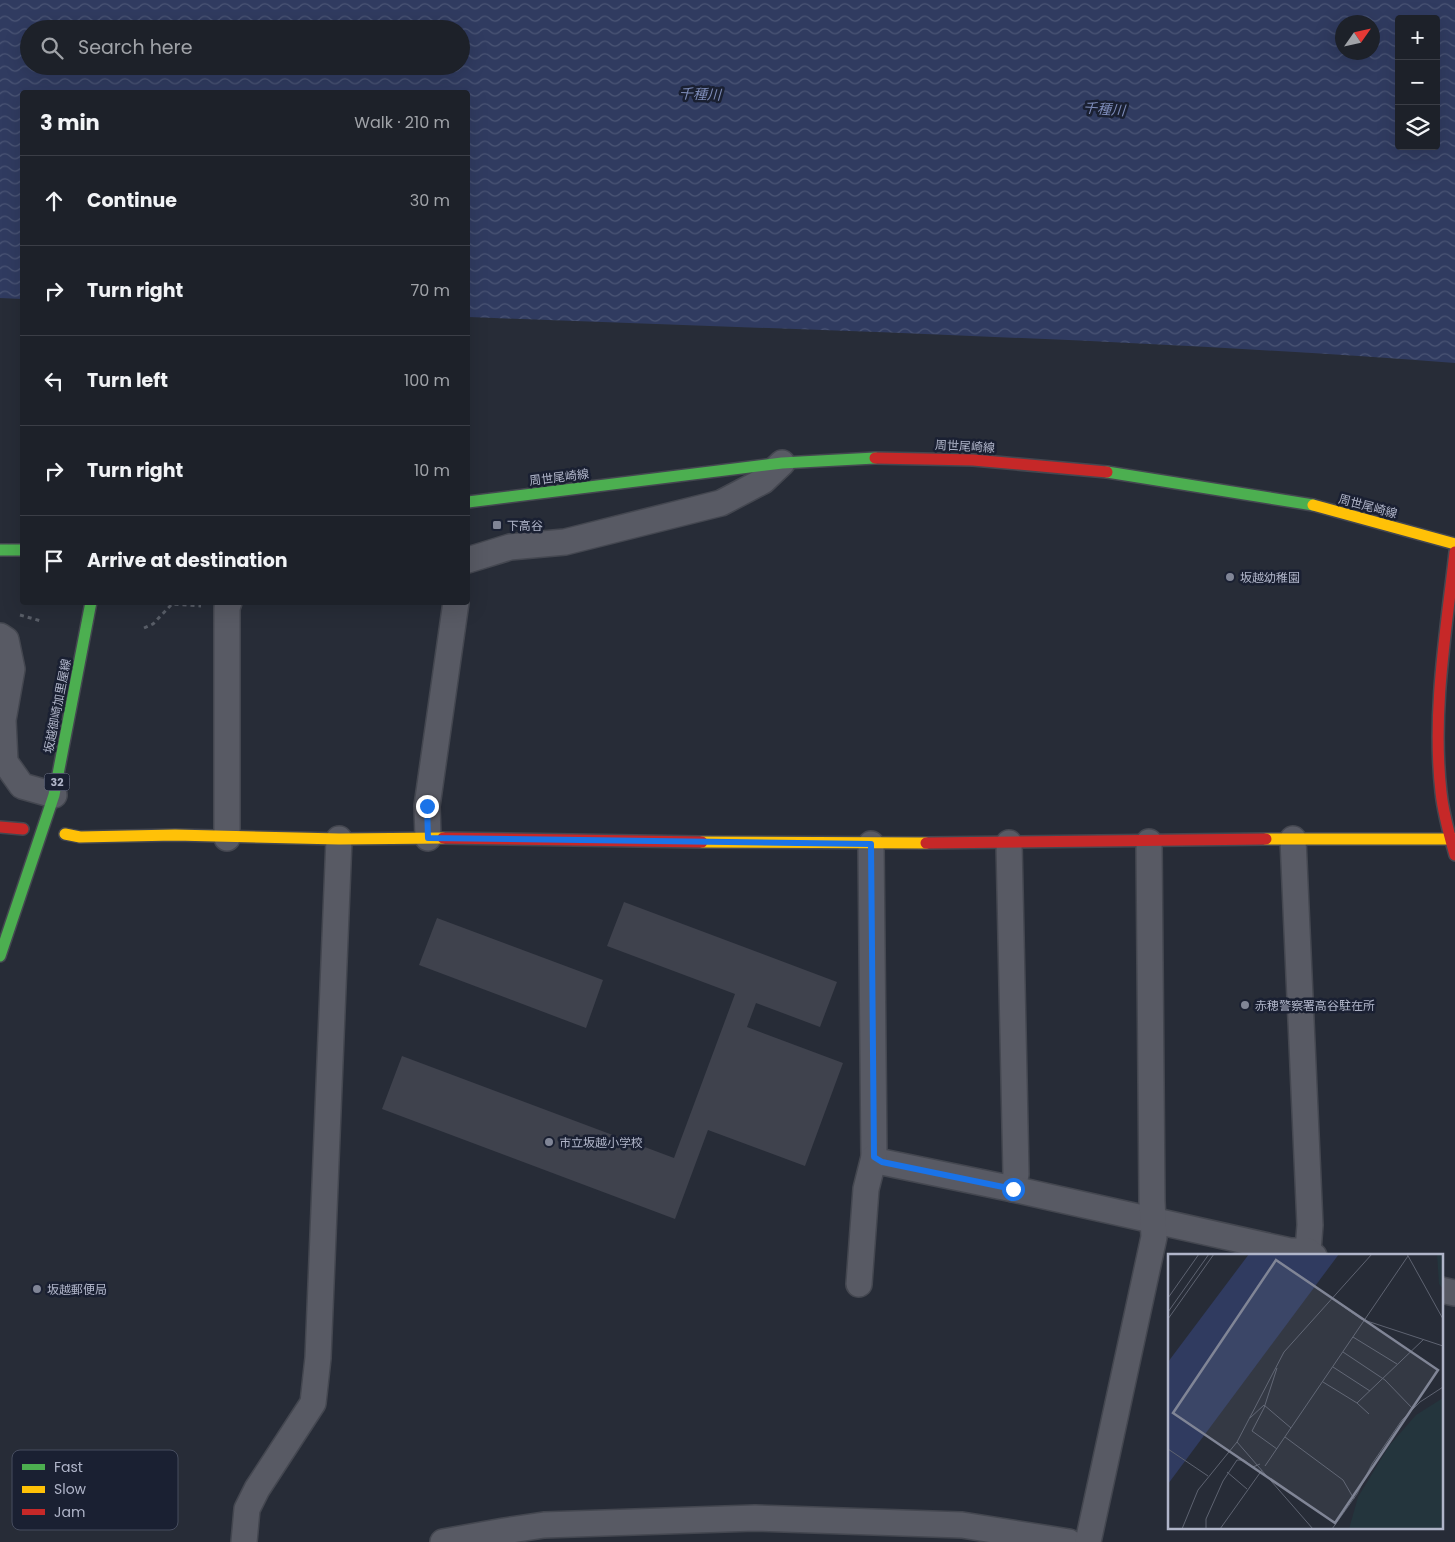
<!DOCTYPE html>
<html lang="en">
<head>
<meta charset="utf-8">
<style>
	:root { --surface:#1d2129; --page:#252931; --text:#f1f3f6; --muted:#a0a3a8; --line:#3b3e46 }
	body { margin:0; font-family:Poppins,"Noto Sans JP",sans-serif; background:var(--page); color:var(--text) }
	.controls { position:absolute; right:15px; top:15px; display:grid; overflow:hidden; border-radius:5px; box-shadow:0 5px 20px #0002 }
	.controls button { width:45px; height:45px; display:grid; place-items:center; padding:0; border:0; border-bottom:1px solid var(--line); background:var(--surface); color:var(--text); font:25px sans-serif }
	.compass { position:absolute; left:1335px; top:15px; width:45px; height:45px; border-radius:50%; background:var(--surface); box-shadow:0 5px 20px #0002; rotate:56deg }
	.stop { position:absolute; width:15px; height:15px; margin:-11px; border:4px solid #1a73e8; border-radius:50%; background:#fff }
	.stop.end { background:#1a73e8; border-color:#fff; box-shadow:0 1px 5px #0008 }
	.list { margin:0; padding:0; list-style:none }
	h2 { display:flex; justify-content:space-between; align-items:center; height:65px; margin:0; padding:0 20px; font-size:21px }
	h2 small { font-size:16px; font-weight:400; color:var(--muted) }
	.list li { display:grid; grid-template-columns:32px 1fr auto; gap:15px; align-items:center; box-sizing:border-box; height:90px; padding:0 20px; border-top:1px solid var(--line) }
	.list b { display:block; font-size:19px; white-space:nowrap }
	.list em { font-size:16px; font-style:normal; color:var(--muted) }
	.icon { flex:none; width:28px; height:28px; fill:none; stroke:currentColor; stroke-width:2; stroke-linecap:round; stroke-linejoin:round }
	.map { position:relative; flex:none; width:1455px; height:1542px; overflow:hidden }
	.search { position:absolute; background:var(--surface); box-shadow:0 5px 20px #0002; left:20px; top:20px; width:450px; height:55px; display:flex; align-items:center; gap:12px; box-sizing:border-box; padding:0 18px; border-radius:28px; color:var(--muted); font-size:19px }
	.panel { position:absolute; background:var(--surface); box-shadow:0 5px 20px #0002; left:20px; top:90px; width:450px; height:515px; border-radius:5px }
	.map>svg:first-child { display:block }
	.water { fill:url(#water-waves); fill-rule:evenodd }
	.building { fill:#3f424d }
	.lines { fill:none; stroke-linecap:round; stroke-linejoin:round }
	.street-casing { stroke:#444750; stroke-width:28 }
	.fast-casing { stroke:#444750; stroke-width:14 }
	.slow-casing { stroke:#444750; stroke-width:14 }
	.jam-casing { stroke:#444750; stroke-width:14 }
	.path { stroke:#595e68; stroke-width:3; stroke-dasharray:4 4; stroke-linecap:butt }
	.street { stroke:#585a64; stroke-width:25 }
	.fast { stroke:#4caf50; stroke-width:11 }
	.slow { stroke:#ffc107; stroke-width:11 }
	.jam { stroke:#c62828; stroke-width:11 }
	.route { stroke:#1a73e8; stroke-width:6 }
	.poi-dot { fill:#808596; stroke:#1a2032; stroke-width:2 }
	.labels { text-anchor:middle; dominant-baseline:central; stroke-width:5; stroke-linejoin:round; paint-order:stroke }
	.shield { fill:#1a2032; stroke:#83889c; stroke-width:1 }
	.shield-label { font-size:11px; font-weight:bold; fill:#b0b5c9 }
	.street-label { font-size:12px; fill:#b0b5c9; stroke:#1a2032 }
	.poi-label { font-size:12px; fill:#b0b5c9; stroke:#1a2032; text-anchor:start }
	.water-label { font-size:14px; font-style:italic; fill:#7d8bb8; stroke:#1a2032 }
	.inset-road { fill:none; stroke:#5e6371; stroke-width:1 }
	.view { fill:#808596; fill-opacity:0.15; stroke:#808596; stroke-width:2.5 }
	.inset-edge { fill:none; stroke:#b0b5c9; stroke-width:2.5 }
	.key { fill:#1a2032; stroke:#474d5f; stroke-width:1 }
	.key-label { font-size:14px; fill:#b0b5c9 }
</style>
</head>
<body>
<div class="map">
<svg width="1455" height="1542" viewBox="0 0 1455 1542">
	<defs>
		<pattern id="water-waves" width="16" height="10" patternUnits="userSpaceOnUse" patternTransform="scale(1.25)"><rect width="16" height="10" fill="#303b60"/><path d="M0 5q4-4 8 0t8 0" fill="none" stroke="#4b5575"/></pattern>
	</defs>
	<rect width="100%" height="100%" fill="#272c37"/>
	<path class="water" d="M0,0H1455V363C1126,338 797,330 468,317V92H22V299L0,298ZM1399,19H1436V146H1399ZM1342,22H1372V52H1342ZM29,29H461V66H29Z"/>
	<g class="building">
		<path d="M624,902L837,982L820,1027L756,1003L747,1027L843,1063L805,1166L708,1130L675,1219L382,1109L402,1056L674,1158L735,994L607,946Z"/>
		<path d="M437,918L603,980L586,1028L419,965Z"/>
	</g>
	<g class="lines">
		<defs>
			<g id="street">
				<path d="M468,560L510,547L565,542L721,503L763,481L782,463"/>
				<path d="M0,636L6,640L12,669L3,720L5,762L22,786L54,795"/>
				<path d="M227,838V608L229,602"/>
				<path d="M428,838L427,806L456,602"/>
				<path d="M1293,839L1310,1225L1308,1251"/>
				<path d="M1009,843L1016,1174L1013,1189"/>
				<path d="M871,844L874,1157L882,1162L1013,1189L1290,1251H1308L1314,1256"/>
				<path d="M859,1284L866,1189L874,1157"/>
				<path d="M1441,1290L1455,1293"/>
				<path d="M244,1542L247,1509L257,1489L313,1403L318,1358L339,839"/>
				<path d="M443,1542L504,1531L544,1525L755,1518L962,1525L1069,1542"/>
				<path d="M1088,1542L1154,1237L1152,1202L1149,842"/>
			</g>
			<g id="fast">
				<path d="M1107,472L1313,505"/>
				<path d="M468,502L782,463L875,458"/>
				<path d="M0,550H22"/>
				<path d="M0,956L54,795L91,602"/>
			</g>
			<g id="slow">
				<path d="M1313,505L1455,544"/>
				<path d="M65,834L80,837L175,835L339,839L443,838"/>
				<path d="M1266,839H1455"/>
				<path d="M702,842L926,843"/>
			</g>
			<g id="jam">
				<path d="M875,458L973,460L1107,472"/>
				<path d="M1455,552C1446,631 1432,712 1441,792C1443,813 1449,834 1455,855"/>
				<path d="M0,827L23,829"/>
				<path d="M443,838L702,842"/>
				<path d="M926,843L1266,839"/>
			</g>
		</defs>
		<use href="#street" class="street-casing"/>
		<use href="#fast" class="fast-casing"/>
		<use href="#slow" class="slow-casing"/>
		<use href="#jam" class="jam-casing"/>
		<g class="path">
			<path d="M20,615L41,621"/>
			<path d="M144,628L153,624L172,604L201,606"/>
		</g>
		<use href="#street" class="street"/>
		<use href="#fast" class="fast"/>
		<use href="#slow" class="slow"/>
		<use href="#jam" class="jam"/>
	</g>
	<g class="lines">
		<path class="route" d="M427,806L428,838L871,844L874,1157L882,1162L1013,1189"/>
	</g>
	<g class="poi-dot">
		<rect x="492" y="520" width="10" height="10" rx="2.5"/>
		<circle cx="1230" cy="577" r="5"/>
		<circle cx="1245" cy="1005" r="5"/>
		<circle cx="549" cy="1142" r="5"/>
		<circle cx="37" cy="1289" r="5"/>
	</g>
	<g class="labels">
		<rect class="shield" x="44.5" y="773.5" width="25" height="17" rx="4"/>
		<g class="shield-label">
			<text x="57" y="782">32</text>
		</g>
		<g class="street-label">
			<text transform="translate(965 446) rotate(3)">周世尾崎線</text>
			<text transform="translate(559 477) rotate(-7)">周世尾崎線</text>
			<text transform="translate(1368 506) rotate(15)">周世尾崎線</text>
			<text transform="translate(57 706) rotate(-79)">坂越御崎加里屋線</text>
		</g>
		<g class="poi-label">
			<text x="507" y="525">下高谷</text>
			<text x="1240" y="577">坂越幼稚園</text>
			<text x="1255" y="1005">赤穂警察署高谷駐在所</text>
			<text x="559" y="1142">市立坂越小学校</text>
			<text x="47" y="1289">坂越郵便局</text>
		</g>
		<g class="water-label">
			<text transform="translate(700 94) rotate(2)">千種川</text>
			<text transform="translate(1104 109) rotate(4)">千種川</text>
		</g>
	</g>
	<g transform="translate(1168 1254)">
		<rect width="275" height="275" fill="#272c37"/>
		<path d="M269,0H275V35L271,30ZM275,144V275H181L190,243L221,192L248,161Z" fill="#24353d"/>
		<path d="M81,0H171L0,230V108Z" fill="#303b60"/>
		<path class="inset-road" d="M239,0L275,65M0,44L31,0M165,45L193,65L275,92M0,58L41,0M0,65L46,0M185,83L229,110M175,98L217,126L245,155M165,113L202,137M155,128L189,149L256,85M189,149L201,160M96,151L123,174M82,164L96,151M117,183L175,226L186,245M69,188L145,275M0,195L40,222M109,195L84,177L96,154L109,114M97,212L240,2M59,218L79,235M14,275L30,236L69,188L116,98L204,0M38,275V265L55,227L69,206H76L85,213L92,210M52,275L94,216M164,275L189,240L204,210L234,166L252,148L275,133"/>
		<path class="view" d="M108,6L270,116L167,269L5,159Z"/>
		<rect width="275" height="275" class="inset-edge"/>
	</g>
	<rect x="12" y="1450" width="166" height="80" rx="8" class="key"/>
	<rect x="22" y="1464" width="23" height="6" fill="#4caf50"/>
	<rect x="22" y="1486" width="23" height="7" fill="#ffc107"/>
	<rect x="22" y="1509" width="23" height="6" fill="#c62828"/>
	<g class="key-label">
		<text x="54" y="1472">Fast</text>
		<text x="54" y="1494">Slow</text>
		<text x="54" y="1517">Jam</text>
	</g>
</svg>
<div class="controls">
<button>+</button>
<button>−</button>
<button><svg class="icon" aria-label="layers" viewBox="0 0 24 24"><path d="M12 4l9 5-9 5-9-5zM3 14l9 5 9-5"/></svg></button>
</div>
<svg class="compass" viewBox="-18 -18 36 36"><path d="M0-13l5 13h-10z" fill="#e53935"/><path d="M0 13l5-13h-10z" fill="#a0a3a8"/></svg>
<div class="stop" style="left:1013px;top:1189px"></div>
<div class="stop end" style="left:427px;top:806px"></div>
<div class="search"><svg class="icon" aria-label="search" viewBox="0 0 24 24"><circle cx="10" cy="10" r="6"/><path d="M15 15l6 6"/></svg>Search here</div>
<section class="panel">
<h2>3 min<small>Walk · 210 m</small></h2>
<ul class="list">
<li><svg class="icon" aria-label="ahead" viewBox="0 0 24 24"><path d="M12 20V5M6 11l6-6 6 6"/></svg><div><b>Continue</b></div><em>30 m</em></li>
<li><svg class="icon" aria-label="right" viewBox="0 0 24 24"><path d="M7 20v-9h11M14 6l5 5-5 5"/></svg><div><b>Turn right</b></div><em>70 m</em></li>
<li><svg class="icon" aria-label="left" viewBox="0 0 24 24"><path d="M17 20v-9H6M10 6l-5 5 5 5"/></svg><div><b>Turn left</b></div><em>100 m</em></li>
<li><svg class="icon" aria-label="right" viewBox="0 0 24 24"><path d="M7 20v-9h11M14 6l5 5-5 5"/></svg><div><b>Turn right</b></div><em>10 m</em></li>
<li><svg class="icon" aria-label="arrive" viewBox="0 0 24 24"><path d="M6 21V4h12l-3 4 3 4H6"/></svg><div><b>Arrive at destination</b></div></li>
</ul>
</section>
</div>
</body>
</html>
